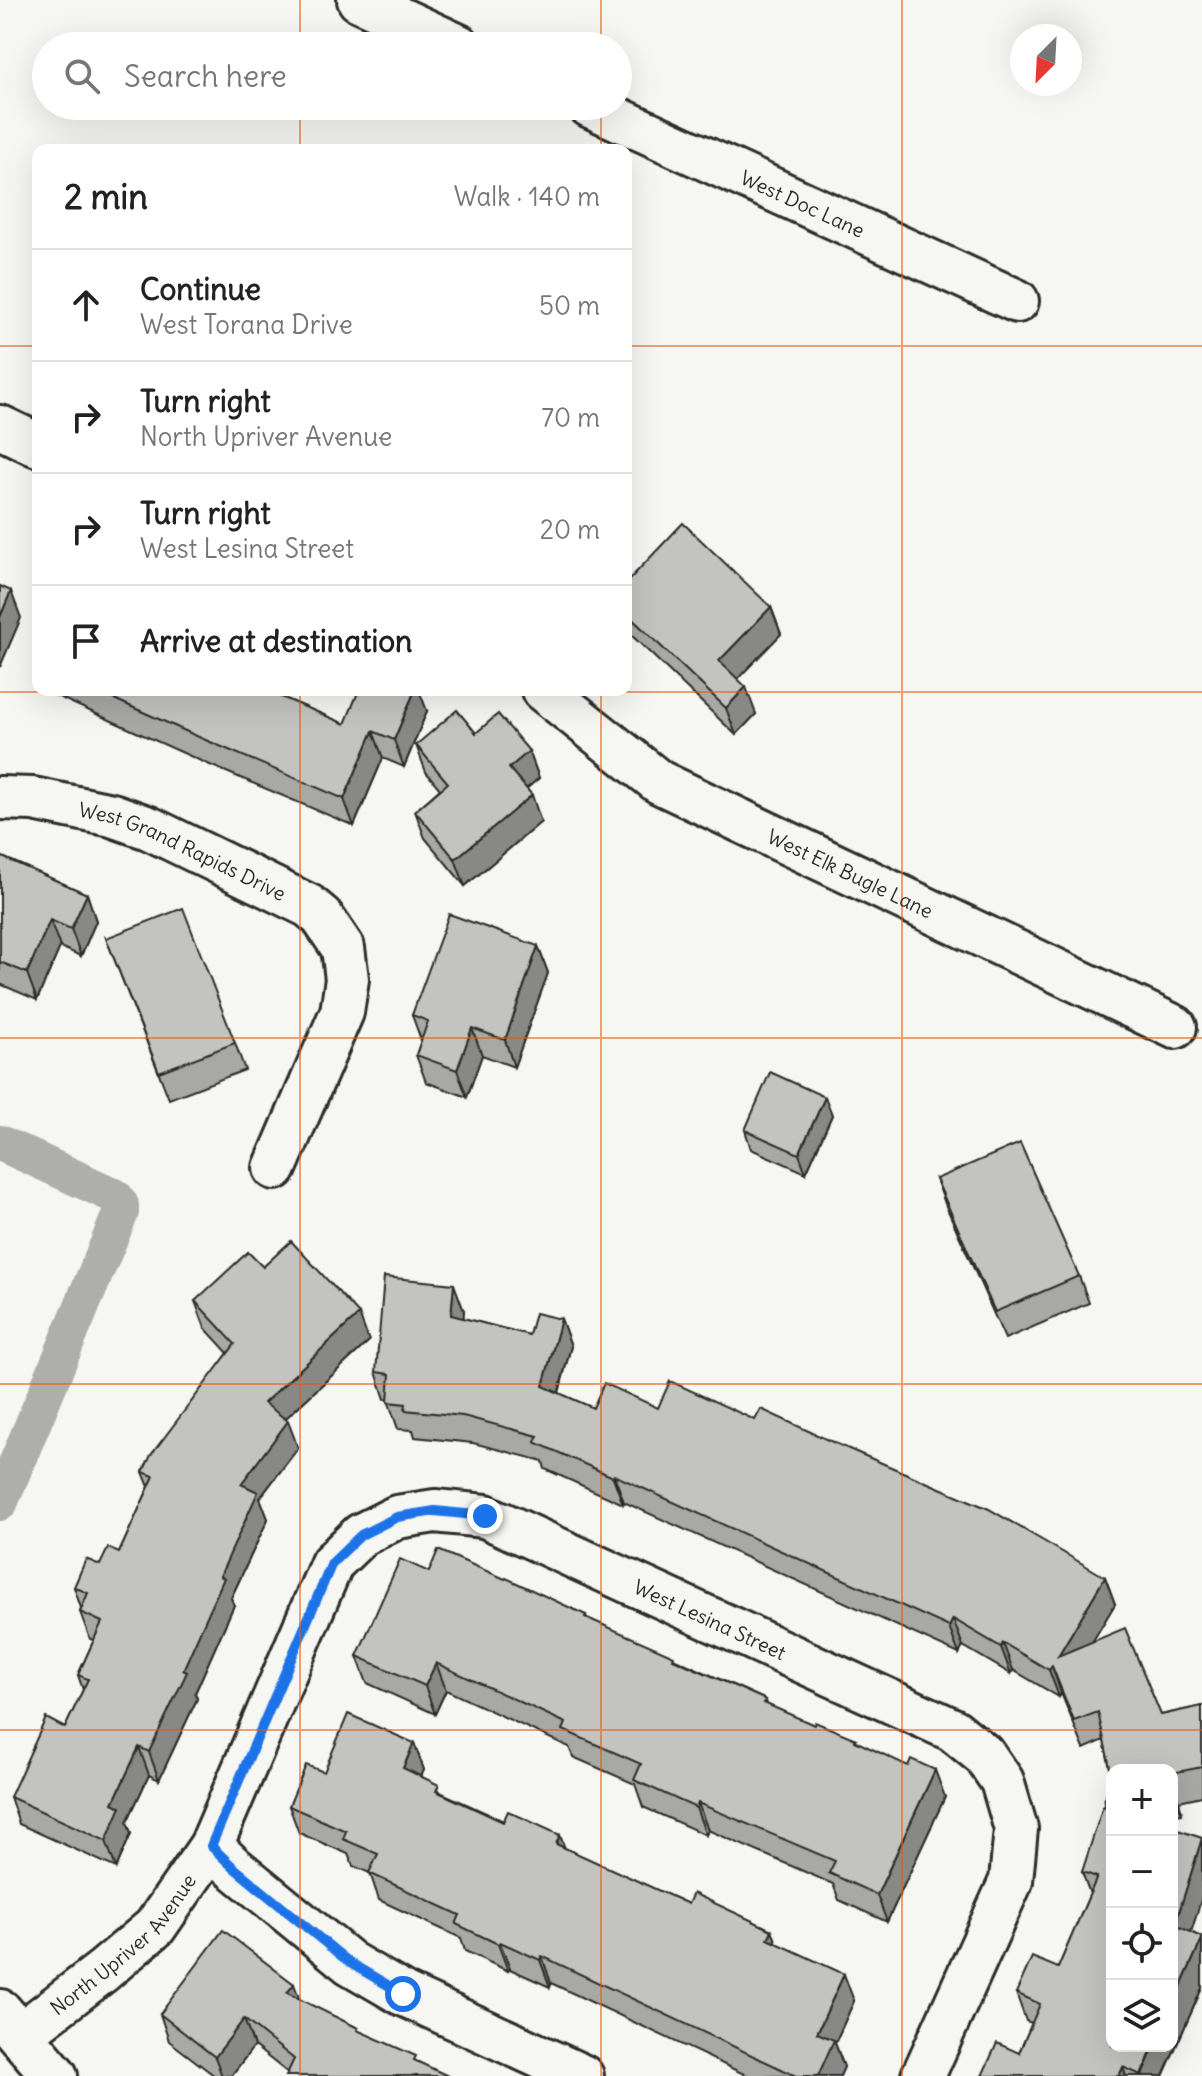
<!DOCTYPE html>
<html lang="en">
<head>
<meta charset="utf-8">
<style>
	:root { --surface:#fff; --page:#f6f6f6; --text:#222; --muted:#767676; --line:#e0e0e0 }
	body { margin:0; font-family:Delius,sans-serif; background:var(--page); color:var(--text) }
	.controls { position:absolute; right:24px; bottom:24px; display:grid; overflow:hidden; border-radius:16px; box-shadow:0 8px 32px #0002 }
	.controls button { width:72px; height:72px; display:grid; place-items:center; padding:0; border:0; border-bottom:2px solid var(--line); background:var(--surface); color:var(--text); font:40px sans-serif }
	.compass { position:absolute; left:1010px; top:24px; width:72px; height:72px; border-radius:50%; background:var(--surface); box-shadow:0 8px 32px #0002; rotate:204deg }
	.stop { position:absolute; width:24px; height:24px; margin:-18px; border:6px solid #1a73e8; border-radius:50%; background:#fff }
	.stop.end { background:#1a73e8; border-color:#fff; box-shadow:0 2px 8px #0008 }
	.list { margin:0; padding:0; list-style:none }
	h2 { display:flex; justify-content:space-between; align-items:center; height:104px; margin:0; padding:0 32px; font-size:34px }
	h2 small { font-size:26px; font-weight:400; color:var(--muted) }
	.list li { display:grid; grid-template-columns:52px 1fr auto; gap:24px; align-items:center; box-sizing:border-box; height:112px; padding:0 32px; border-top:2px solid var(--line) }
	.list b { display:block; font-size:30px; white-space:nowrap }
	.list p { margin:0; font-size:26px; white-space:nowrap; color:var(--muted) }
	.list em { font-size:26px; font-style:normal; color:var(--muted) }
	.icon { flex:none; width:44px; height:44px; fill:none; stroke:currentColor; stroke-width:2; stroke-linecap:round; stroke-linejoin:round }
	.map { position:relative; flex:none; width:1202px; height:2076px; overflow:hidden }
	.search { position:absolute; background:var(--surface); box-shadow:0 8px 32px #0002; left:32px; top:32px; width:600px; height:88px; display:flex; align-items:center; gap:20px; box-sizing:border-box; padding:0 28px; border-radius:44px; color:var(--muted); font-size:30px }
	.panel { position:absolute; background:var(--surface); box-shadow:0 8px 32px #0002; left:32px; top:144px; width:600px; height:552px; border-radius:16px }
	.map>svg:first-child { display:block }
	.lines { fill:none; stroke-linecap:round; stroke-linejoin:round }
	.canal { stroke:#aeaeab; stroke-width:36 }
	.street-casing { stroke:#2b2b2b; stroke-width:48 }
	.secondary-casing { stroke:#2b2b2b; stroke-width:50 }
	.street { stroke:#f6f6f2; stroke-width:42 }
	.secondary { stroke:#f6f6f2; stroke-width:44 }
	.wall { fill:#a8a8a5; stroke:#2b2b2b; stroke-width:2 }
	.shaded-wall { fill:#888886; stroke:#2b2b2b; stroke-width:2 }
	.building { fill:#c3c3c0; stroke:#2b2b2b; stroke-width:2 }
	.route { stroke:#1a73e8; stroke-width:10 }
	.grid { fill:none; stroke:#e8590c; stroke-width:2; stroke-opacity:0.55 }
	.labels { text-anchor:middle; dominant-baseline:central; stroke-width:8; stroke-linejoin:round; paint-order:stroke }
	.street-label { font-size:20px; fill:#2b2b2b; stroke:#f6f6f2 }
</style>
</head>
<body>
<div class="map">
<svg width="1202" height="2076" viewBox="0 0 1202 2076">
	<rect width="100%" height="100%" fill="#f6f6f2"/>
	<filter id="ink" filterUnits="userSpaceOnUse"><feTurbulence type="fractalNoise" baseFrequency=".0125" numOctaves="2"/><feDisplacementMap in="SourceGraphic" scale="16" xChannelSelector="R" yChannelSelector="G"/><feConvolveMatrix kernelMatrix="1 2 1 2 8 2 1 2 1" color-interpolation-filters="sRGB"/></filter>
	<g filter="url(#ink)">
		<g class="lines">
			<path class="canal" d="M0,1143L115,1196L121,1205V1212L0,1503"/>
			<defs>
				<g id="street">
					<path d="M359,0L459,46"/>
					<path id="s1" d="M590,106L1017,301"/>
					<path d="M0,427L38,445"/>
					<path id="s2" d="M543,690L659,782L1175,1027"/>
					<path id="s3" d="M0,798L33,799L112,815L149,828L309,906L322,917L343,948L347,979L342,1012L275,1168"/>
					<path d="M211,1846L233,1867L350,1963L403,1994L582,2076"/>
					<path id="s4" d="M20,2035L103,1971L155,1927L211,1846L332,1563L361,1535L397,1517L435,1511L485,1516L953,1730L985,1756L1002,1781L1016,1829L1011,1881L923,2076"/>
				</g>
				<path id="secondary" d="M0,2012L55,2076"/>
			</defs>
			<use href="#street" class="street-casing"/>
			<use href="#secondary" class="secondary-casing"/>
			<use href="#street" class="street"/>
			<use href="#secondary" class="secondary"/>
		</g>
		<g class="wall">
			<path d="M626,583L771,607L781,634L737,679L756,714L736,735L626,630Z"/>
			<path d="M52,690H265L345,724L427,711L404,767L383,758L354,826L210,765L54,695Z"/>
			<path d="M476,733L529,751L539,778L526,789L541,822L465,886L425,838L415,811L440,789L426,772L416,745Z"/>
			<path d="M0,856L87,894L96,921L81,956L60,947L37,1000L0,984Z"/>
			<path d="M106,938L235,1043L245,1070L169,1099Z"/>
			<path d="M538,946L548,973L514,1067L482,1055L467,1097L426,1082L416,1055L421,1040L412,1015Z"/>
			<path d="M825,1097L832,1115L806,1173L751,1149L745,1130Z"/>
			<path d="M936,1179L1079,1276L1089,1303L1005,1339L946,1206Z"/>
			<path d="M263,1267L369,1341L285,1419L298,1448L260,1498L268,1519L231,1598L234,1605L195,1693L197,1699L159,1780L149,1775L127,1822L131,1834L116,1868L19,1824L10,1797L65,1728L83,1690L78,1675L94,1640L90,1639L80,1612L81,1608L74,1587L100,1565L119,1553L149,1487L143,1472L228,1353L205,1328L195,1301Z"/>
			<path d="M464,1311L463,1318L529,1335L561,1319L571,1346L559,1393L593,1408H658L1105,1577L1115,1604L1092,1642L1161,1715L1202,1706V1796L1179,1801L1182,1814L1172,1816V1770H1112V2046L1191,1932L1202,1988L1163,2076H982L1019,2053L1032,2023L1026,2021L1016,1993L1058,1968L1090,1894L1082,1872L1106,1807L1104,1801L1112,1777L1104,1740L1084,1749L1061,1693L1059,1697L1013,1670L1011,1674L963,1646L959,1654L624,1502L623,1504L545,1469L543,1461L473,1443L415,1437L413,1430L398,1429L388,1400L385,1399L376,1372Z"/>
			<path d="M429,1572L586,1615L587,1619L766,1700L767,1705L814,1725L856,1739L857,1742L945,1797L887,1922L839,1900L833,1884L708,1830L706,1835L643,1807L635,1784L573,1757L569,1747L446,1690L435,1714L367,1683L357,1656Z"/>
			<path d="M414,1743L424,1770L421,1776L442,1793L688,1904L772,1930L777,1944L854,2001L835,2043L844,2067L840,2076H748L551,1983L550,1987L510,1969L508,1971L465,1951L461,1938L379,1900L370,1873L353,1866L348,1854L299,1833L289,1806L324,1772Z"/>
			<path d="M299,2000L358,2028L288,2073L254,2046L231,2076H215L169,2041L160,2014Z"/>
		</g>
		<g class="shaded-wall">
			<path d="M11,591L21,618L0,667V617Z"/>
			<path d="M771,607L781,634L729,688L719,661Z"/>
			<path d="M746,687L756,714L736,735L726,708Z"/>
			<path d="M415,690H419L427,711L404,767L394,740Z"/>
			<path d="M373,731L383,758L354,826L344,799Z"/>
			<path d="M529,751L539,778L519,795L509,768Z"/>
			<path d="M532,795L541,822L465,886L455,859Z"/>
			<path d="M87,894L96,921L81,956L71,929Z"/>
			<path d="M50,920L60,947L37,1000L27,973Z"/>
			<path d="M538,946L548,973L514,1067L505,1040Z"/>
			<path d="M472,1028L482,1055L467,1097L457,1070Z"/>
			<path d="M825,1097L832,1115L806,1173L799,1154Z"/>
			<path d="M454,1284L464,1311L461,1342L451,1315Z"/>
			<path d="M359,1314L369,1341L273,1430L264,1403Z"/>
			<path d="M561,1319L571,1346L553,1413L543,1386Z"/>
			<path d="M288,1421L298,1448L260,1498L268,1519L231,1598L234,1605L195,1693L197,1699L159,1780L149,1752L183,1670L220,1576L241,1484Z"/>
			<path d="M614,1475L624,1502L623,1504L613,1477Z"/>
			<path d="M1105,1577L1115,1604L1067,1684L1058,1656Z"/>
			<path d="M953,1619L963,1646L959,1654L949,1627Z"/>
			<path d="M1003,1643L1013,1670L1011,1674L1001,1647Z"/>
			<path d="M436,1663L446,1690L435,1714L425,1686Z"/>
			<path d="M1052,1666L1061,1693L1059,1697L1049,1670Z"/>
			<path d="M414,1743L424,1770L413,1795L403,1768Z"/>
			<path d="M139,1747L149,1775L127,1822L131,1834L116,1868L106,1841L113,1803Z"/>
			<path d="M935,1770L945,1797L887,1922L877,1895Z"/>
			<path d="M1172,1783L1179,1801L1182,1814L1172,1787Z"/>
			<path d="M698,1803L708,1830L706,1835L696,1808Z"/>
			<path d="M560,1835L570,1862L556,1844Z"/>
			<path d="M1202,1838V1897L1185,1952L1175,1925Z"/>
			<path d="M772,1930L782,1957L768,1939Z"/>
			<path d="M1202,1939V1988L1163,2076H1142L1154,2046H1172V2006Z"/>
			<path d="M500,1942L510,1969L508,1971L498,1944Z"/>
			<path d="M542,1956L551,1983L550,1987L540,1960Z"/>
			<path d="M844,1974L854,2001L835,2043L844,2067L840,2076H818L817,2033Z"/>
			<path d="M294,1984L304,2011L287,1993Z"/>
			<path d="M244,2019L254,2046L231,2076H222L215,2057Z"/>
			<path d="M1123,2067L1126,2076H1119Z"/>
		</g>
		<g class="building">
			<path d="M683,523L771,607L719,661L746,687L726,708L626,613V583Z"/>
			<path d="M0,586L11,591L0,617Z"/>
			<path d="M94,690H265L345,724L359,690H415L394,740L373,731L344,799L201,738Z"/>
			<path d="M457,710L476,733L498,714L529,751L509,768L532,795L455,859L415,811L448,783L416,745Z"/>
			<path d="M0,856L87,894L71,929L50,920L27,973L0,962Z"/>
			<path d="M183,908L235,1043L159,1072L106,938Z"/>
			<path d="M449,914L538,946L505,1040L472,1028L457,1070L416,1055L428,1021L412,1015Z"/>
			<path d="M770,1072L825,1097L799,1154L745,1130Z"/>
			<path d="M1020,1143L1079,1276L995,1312L936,1179Z"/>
			<path d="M291,1241L359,1314L264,1403L288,1421L241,1484L258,1492L220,1576L224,1578L183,1670L187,1672L149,1752L139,1747L113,1803L121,1807L106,1841L10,1797L46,1718L65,1728L88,1679L78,1675L102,1622L80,1612L88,1593L74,1587L86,1559L100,1565L108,1548L119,1553L154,1476L143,1472L151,1455L235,1344L195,1301L248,1252L263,1267Z"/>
			<path d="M384,1277L454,1284L451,1315L529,1335L535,1313L561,1319L543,1386L593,1408L604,1383L658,1408L670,1381L755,1420L761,1409L828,1440L989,1509L1105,1577L1058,1656L1125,1628L1161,1715L1202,1706V1767L1172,1773V1770H1112V1800L1104,1801L1112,1777L1098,1712L1074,1721L1052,1666L1049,1670L1003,1643L1001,1647L953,1619L949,1627L614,1475L613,1477L535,1442L538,1436L463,1416L405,1410L406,1404L388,1402L390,1374L376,1372Z"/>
			<path d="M438,1550L505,1579L506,1578L586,1615L585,1617L674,1656L673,1659L766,1700L764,1703L814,1725L815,1722L856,1739L855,1741L908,1766L911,1759L935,1770L877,1895L829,1873L835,1861L698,1803L696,1808L634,1780L641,1764L563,1730L566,1723L436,1663L425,1686L357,1656L400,1559L429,1572Z"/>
			<path d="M348,1714L414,1743L403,1768L439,1785L436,1791L503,1822L508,1811L560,1835L556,1844L688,1904L693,1893L772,1930L768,1939L844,1974L817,2033L834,2040L818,2076H796L542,1956L540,1960L500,1942L498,1944L456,1924L460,1915L369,1873L378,1854L343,1839L346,1831L289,1806L306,1765L324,1772Z"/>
			<path d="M1103,1806L1112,1809V2046H1154L1141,2075L1123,2067L1119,2076H982L997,2043L1019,2053L1040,2004L1016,1993L1032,1957L1058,1968L1097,1877L1082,1872Z"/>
			<path d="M1172,1828L1202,1838L1175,1925L1202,1937V1939L1172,2006Z"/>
			<path d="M223,1930L294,1984L287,1993L358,2028L357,2030L416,2056L414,2060L448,2076H286L294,2059L244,2019L215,2057L160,2014Z"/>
		</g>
	</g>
	<g class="lines" filter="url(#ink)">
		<path class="route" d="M403,1994L350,1963L233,1867L211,1846L332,1563L361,1535L397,1517L435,1511L485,1516"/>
	</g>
	<path class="grid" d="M300,0V46M601,0V46M902,0V2076M300,106V150M601,106V150M0,346H38M626,346H1202M300,690V2076M601,690V2076M0,692H1202M0,1038H1202M0,1384H1202M0,1730H1202"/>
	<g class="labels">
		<g class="street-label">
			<text stroke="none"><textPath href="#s1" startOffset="234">West Doc Lane</textPath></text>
			<text stroke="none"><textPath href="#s3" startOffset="192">West Grand Rapids Drive</textPath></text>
			<text stroke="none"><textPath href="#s2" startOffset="360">West Elk Bugle Lane</textPath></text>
			<text stroke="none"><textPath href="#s4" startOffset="996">West Lesina Street</textPath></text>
			<text stroke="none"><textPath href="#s4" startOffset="138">North Upriver Avenue</textPath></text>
		</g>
	</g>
</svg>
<div class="controls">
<button>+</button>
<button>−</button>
<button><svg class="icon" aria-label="locate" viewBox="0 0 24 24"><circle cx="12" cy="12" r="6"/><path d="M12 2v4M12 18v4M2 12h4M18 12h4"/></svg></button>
<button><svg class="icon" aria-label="layers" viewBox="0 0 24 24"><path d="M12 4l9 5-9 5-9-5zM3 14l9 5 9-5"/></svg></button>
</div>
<svg class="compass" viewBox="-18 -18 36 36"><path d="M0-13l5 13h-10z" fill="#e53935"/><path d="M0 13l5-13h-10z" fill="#767676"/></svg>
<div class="stop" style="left:403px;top:1994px"></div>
<div class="stop end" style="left:485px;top:1516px"></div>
<div class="search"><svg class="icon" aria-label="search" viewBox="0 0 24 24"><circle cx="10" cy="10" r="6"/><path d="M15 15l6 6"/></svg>Search here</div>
<section class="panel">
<h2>2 min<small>Walk · 140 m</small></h2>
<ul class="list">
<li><svg class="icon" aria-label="ahead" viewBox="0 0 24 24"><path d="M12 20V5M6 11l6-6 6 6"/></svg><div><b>Continue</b><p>West Torana Drive</p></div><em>50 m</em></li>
<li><svg class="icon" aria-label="right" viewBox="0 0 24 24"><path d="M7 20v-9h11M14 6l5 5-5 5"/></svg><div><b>Turn right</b><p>North Upriver Avenue</p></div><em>70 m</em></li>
<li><svg class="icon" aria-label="right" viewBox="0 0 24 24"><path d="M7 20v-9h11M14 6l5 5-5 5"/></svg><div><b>Turn right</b><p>West Lesina Street</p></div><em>20 m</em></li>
<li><svg class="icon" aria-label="arrive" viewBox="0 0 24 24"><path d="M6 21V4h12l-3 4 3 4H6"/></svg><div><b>Arrive at destination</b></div></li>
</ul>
</section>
</div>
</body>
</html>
